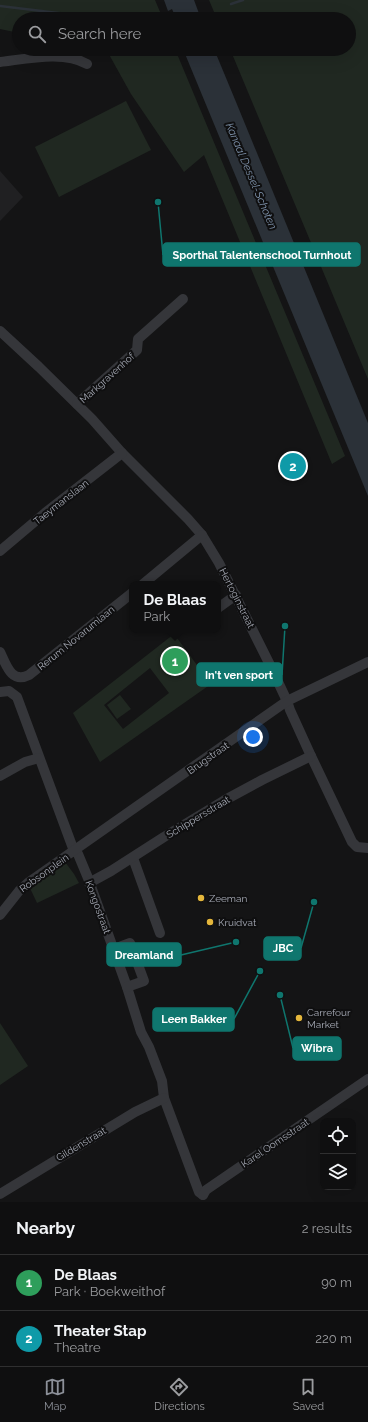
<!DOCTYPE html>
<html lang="en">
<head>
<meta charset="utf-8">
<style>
	:root { --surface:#0f0f10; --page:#181819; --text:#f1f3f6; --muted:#9b9c9f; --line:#2f2f30; --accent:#8c9099 }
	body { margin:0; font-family:Raleway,sans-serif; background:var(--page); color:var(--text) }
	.controls { position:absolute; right:12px; bottom:12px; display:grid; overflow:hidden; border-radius:8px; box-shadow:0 4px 16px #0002 }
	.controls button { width:36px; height:36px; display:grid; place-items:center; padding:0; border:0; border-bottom:1px solid var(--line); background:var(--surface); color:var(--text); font:20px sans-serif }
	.you { position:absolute; left:253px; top:737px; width:14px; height:14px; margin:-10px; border:3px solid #fff; border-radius:50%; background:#1a73e8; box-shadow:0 0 0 6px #1a73e833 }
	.badge { display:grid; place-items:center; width:26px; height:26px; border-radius:50%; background:var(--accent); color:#fff; font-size:13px; font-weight:700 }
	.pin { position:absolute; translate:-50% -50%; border:2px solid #fff; box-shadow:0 1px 4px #0006 }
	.popup { position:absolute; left:129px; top:581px; width:92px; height:52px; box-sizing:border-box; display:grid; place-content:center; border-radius:8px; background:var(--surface); filter:drop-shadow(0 1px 3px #0005); font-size:13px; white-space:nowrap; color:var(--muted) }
	.popup b { font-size:15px; color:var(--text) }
	.popup::after { content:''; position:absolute; left:50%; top:100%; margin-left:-8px; border:8px solid transparent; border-top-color:var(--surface) }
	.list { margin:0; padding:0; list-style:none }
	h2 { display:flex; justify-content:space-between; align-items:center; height:52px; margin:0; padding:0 16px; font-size:17px }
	h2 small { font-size:13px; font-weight:400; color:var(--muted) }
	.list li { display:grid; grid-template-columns:26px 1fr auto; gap:12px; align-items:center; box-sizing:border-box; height:56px; padding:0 16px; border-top:1px solid var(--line) }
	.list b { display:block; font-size:15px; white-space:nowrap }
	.list p { margin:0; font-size:13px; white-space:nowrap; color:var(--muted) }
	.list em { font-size:13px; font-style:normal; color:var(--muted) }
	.icon { flex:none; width:22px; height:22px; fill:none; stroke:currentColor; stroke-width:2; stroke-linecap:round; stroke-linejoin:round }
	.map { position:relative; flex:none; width:368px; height:1202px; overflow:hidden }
	.search { position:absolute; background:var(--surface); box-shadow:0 4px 16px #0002; left:12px; right:12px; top:12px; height:44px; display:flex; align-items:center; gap:10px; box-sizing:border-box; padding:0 14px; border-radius:22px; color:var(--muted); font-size:15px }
	.sheet { height:164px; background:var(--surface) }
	nav { display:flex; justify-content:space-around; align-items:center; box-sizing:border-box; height:56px; border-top:1px solid var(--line); background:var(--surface); font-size:11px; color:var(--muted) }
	nav a { display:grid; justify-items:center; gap:2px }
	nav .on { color:var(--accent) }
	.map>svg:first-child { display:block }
	.built { fill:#202022 }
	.green { fill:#202821; fill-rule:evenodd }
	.water { fill:#2b3138 }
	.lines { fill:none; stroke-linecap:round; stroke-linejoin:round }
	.stream { stroke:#2b3138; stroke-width:2.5 }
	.street { stroke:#35363a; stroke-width:10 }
	.poi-dot { fill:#e5b73c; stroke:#0f0f10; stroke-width:1.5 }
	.labels { text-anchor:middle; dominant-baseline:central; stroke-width:4; stroke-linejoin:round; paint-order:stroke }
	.street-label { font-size:10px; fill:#a6aab5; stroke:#0f0f10 }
	.poi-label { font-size:10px; fill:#a6aab5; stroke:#0f0f10; text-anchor:start }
	.water-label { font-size:11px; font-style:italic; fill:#8095ae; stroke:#0f0f10 }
	.leader { fill:none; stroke:#0f766e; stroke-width:1.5 }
	.callout-dot { fill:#0f766e; stroke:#0f0f10; stroke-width:1.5 }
	.callout { fill:#0f766e; stroke:#0f766e; stroke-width:1.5 }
	.callout-label { font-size:11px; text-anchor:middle; font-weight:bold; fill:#fff }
</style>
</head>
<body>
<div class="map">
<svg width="368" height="1202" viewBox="0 0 368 1202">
	<rect width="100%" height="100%" fill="#141415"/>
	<path class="built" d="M0,171L23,197L0,221Z"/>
	<g class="green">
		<path d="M0,0H155L163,19H19V33L0,29Z"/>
		<path d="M209,0H368V379L230,49H349V19H217Z"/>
		<path d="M106,49H175L345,456L332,464L204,155L184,172L131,94Z"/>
		<path d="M126,101L151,150L59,197L35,147Z"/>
		<path d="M174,634L211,684L100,762L73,713ZM150,668L169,693L123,729L104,705Z"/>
		<path d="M120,695L131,709L117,719L107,705Z"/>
		<path d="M65,862L74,874L79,883L37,903L30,888Z"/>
		<path d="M0,1023L28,1066L0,1085Z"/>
	</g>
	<g class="water">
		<path d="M164,0H194L201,19H173V17L175,16L172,9L168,11Z"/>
		<path d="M183,49H214L236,102L368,423V496Z"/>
	</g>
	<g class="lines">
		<g class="stream">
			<path d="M231,4L243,0"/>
			<path d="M0,6L108,19"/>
			<path d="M123,19L139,16"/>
		</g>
		<g class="street">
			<path d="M0,62C26,59 64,50 87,64"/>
			<path d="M0,331L39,367L92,419L122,453L188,519L202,535L219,563L271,667L287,701L290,710L311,756L352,842L357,847L368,848"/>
			<path d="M77,404L137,350L138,339L183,299"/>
			<path d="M0,551L45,513L122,453"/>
			<path d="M143,584L202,535"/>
			<path d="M218,608L236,595"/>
			<path d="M0,652C6,664 11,684 29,675L132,593"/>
			<path d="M0,692L9,691L17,697L74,851L78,854L88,878L127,987L141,1032L149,1047L162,1081L164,1098L199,1192L203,1195"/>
			<path d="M0,776L25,762L39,758"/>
			<path d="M133,858L160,933"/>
			<path d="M89,883L111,871L164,837L225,800L262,780L311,756"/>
			<path d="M0,915L19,891L29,882L287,701L368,662"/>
			<path d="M114,949L130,943L144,981L127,987"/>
			<path d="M0,1194L135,1112L164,1098"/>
			<path d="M203,1195L206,1190L368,1079"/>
		</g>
	</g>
	<g class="poi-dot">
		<circle cx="201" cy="898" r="4"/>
		<circle cx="210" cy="922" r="4"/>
		<circle cx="299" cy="1018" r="4"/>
	</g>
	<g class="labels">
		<g class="street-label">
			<text transform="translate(107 378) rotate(-42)">Markgravenhof</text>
			<text transform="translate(61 502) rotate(-38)">Taeymanslaan</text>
			<text transform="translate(237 598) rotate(63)">Hertoginstraat</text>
			<text transform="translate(76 638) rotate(-39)">Rerum Novarumlaan</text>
			<text transform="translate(208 758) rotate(-35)">Brugstraat</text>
			<text transform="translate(198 817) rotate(-31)">Schippersstraat</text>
			<text transform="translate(44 873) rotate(-36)">Robsonplein</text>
			<text transform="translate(98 907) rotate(70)">Kongostraat</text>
			<text transform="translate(275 1143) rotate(-34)">Karel Oomsstraat</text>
			<text transform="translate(81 1144) rotate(-31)">Gildenstraat</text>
		</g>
		<g class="poi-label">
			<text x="209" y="898">Zeeman</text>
			<text x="218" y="922">Kruidvat</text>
			<text x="307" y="1012">Carrefour<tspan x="307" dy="12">Market</tspan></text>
		</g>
		<g class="water-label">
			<text transform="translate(251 176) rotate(67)">Kanaal Dessel-Schoten</text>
		</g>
	</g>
	<path class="leader" d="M158 202L163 255M285 626L282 675M314 902L301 948M236 942L181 955M260 971L234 1019M280 995L293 1048"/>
	<g class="callout-dot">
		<circle cx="158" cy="202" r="4"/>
		<circle cx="285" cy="626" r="4"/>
		<circle cx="314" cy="902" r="4"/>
		<circle cx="236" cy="942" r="4"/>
		<circle cx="260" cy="971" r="4"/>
		<circle cx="280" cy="995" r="4"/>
	</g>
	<g class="callout">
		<rect x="163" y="243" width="197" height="23" rx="4"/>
		<rect x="197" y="663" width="85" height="23" rx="4"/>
		<rect x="264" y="937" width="37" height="23" rx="4"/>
		<rect x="107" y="943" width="74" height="23" rx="4"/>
		<rect x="153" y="1008" width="81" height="23" rx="4"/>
		<rect x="293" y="1037" width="48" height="23" rx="4"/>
	</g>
	<g class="callout-label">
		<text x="262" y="259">Sporthal Talentenschool Turnhout</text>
		<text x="239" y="679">In't ven sport</text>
		<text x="283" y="952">JBC</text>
		<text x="144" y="959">Dreamland</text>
		<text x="194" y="1023">Leen Bakker</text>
		<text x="317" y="1052">Wibra</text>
	</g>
</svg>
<div class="controls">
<button><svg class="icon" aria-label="locate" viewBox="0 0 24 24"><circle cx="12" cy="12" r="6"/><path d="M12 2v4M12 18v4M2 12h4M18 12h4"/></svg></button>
<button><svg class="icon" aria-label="layers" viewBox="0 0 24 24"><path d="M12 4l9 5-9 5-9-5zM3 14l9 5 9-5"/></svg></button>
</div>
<div class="you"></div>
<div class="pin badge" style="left:175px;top:661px;background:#2e9e5b">1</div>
<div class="popup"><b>De Blaas</b>Park</div>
<div class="pin badge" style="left:293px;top:466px;background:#0f9aa8">2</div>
<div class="search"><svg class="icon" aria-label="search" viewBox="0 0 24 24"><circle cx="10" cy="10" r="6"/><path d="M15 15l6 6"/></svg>Search here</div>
</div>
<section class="sheet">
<h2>Nearby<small>2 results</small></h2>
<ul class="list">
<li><span class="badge" style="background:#2e9e5b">1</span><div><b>De Blaas</b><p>Park · Boekweithof</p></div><em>90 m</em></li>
<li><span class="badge" style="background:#0f9aa8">2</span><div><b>Theater Stap</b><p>Theatre</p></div><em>220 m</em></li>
</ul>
</section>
<nav>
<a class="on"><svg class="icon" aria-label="map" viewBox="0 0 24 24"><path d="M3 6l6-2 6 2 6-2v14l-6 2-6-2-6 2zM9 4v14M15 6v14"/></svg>Map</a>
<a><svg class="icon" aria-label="directions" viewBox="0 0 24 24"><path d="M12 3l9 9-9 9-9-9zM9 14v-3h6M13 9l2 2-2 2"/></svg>Directions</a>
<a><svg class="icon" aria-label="saved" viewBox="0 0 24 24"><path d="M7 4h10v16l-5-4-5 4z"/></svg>Saved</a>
</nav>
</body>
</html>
